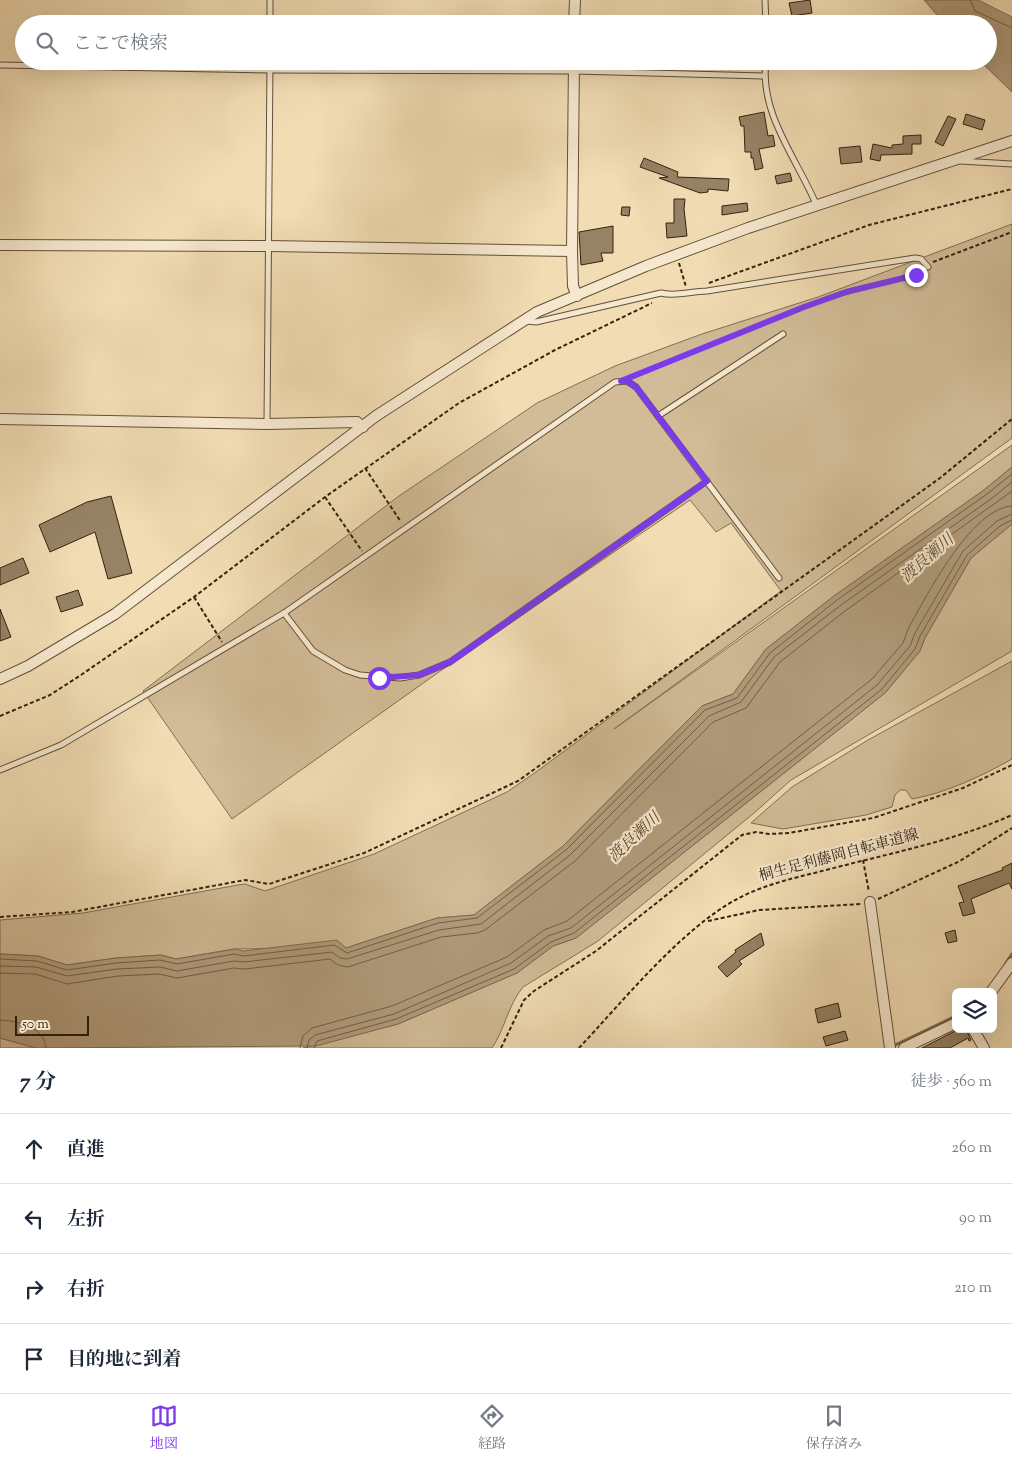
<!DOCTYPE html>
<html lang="ja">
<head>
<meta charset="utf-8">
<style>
	:root { --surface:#fff; --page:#f6f6f7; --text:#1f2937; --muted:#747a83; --line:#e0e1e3; --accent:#7c3aed }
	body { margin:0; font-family:"Sorts Mill Goudy","Noto Serif JP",serif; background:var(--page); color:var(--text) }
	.controls { position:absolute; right:15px; bottom:15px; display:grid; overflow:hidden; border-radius:8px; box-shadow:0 5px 20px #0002 }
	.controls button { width:45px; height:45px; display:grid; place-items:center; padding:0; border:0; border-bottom:1px solid var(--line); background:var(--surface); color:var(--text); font:25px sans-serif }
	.scale { position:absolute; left:15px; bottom:12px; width:74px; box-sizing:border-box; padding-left:5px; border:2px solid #342110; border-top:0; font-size:14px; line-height:18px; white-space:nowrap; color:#342110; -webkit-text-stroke:4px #f6e8ce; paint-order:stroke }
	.stop { position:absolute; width:15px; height:15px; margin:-11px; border:4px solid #7c3aed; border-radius:50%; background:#fff }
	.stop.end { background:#7c3aed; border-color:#fff; box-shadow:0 1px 5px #0008 }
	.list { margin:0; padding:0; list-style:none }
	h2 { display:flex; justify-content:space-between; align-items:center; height:65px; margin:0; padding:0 20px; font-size:21px }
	h2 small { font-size:16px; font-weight:400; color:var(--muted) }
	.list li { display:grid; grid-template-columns:32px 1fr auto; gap:15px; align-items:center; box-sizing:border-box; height:70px; padding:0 20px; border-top:1px solid var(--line) }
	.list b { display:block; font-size:19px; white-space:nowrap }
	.list em { font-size:16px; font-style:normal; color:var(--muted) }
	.icon { flex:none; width:28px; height:28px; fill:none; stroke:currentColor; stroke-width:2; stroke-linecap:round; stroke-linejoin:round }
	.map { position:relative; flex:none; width:1012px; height:1048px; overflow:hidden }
	.search { position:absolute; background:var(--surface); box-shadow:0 5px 20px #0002; left:15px; right:15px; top:15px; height:55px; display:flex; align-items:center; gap:12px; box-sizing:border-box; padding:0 18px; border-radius:28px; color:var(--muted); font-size:19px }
	.sheet { height:345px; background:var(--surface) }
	nav { display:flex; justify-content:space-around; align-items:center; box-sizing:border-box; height:70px; border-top:1px solid var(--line); background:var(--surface); font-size:14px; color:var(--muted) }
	nav a { display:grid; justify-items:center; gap:2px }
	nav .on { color:var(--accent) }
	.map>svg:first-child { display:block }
	.green { fill:#d1bc97; stroke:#826e54 }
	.water { fill:#b19c7c; stroke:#7f6b51 }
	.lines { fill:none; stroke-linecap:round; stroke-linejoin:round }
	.shore { stroke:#725e46; stroke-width:1 }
	.stream { stroke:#7f6b51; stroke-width:3 }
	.building { fill:#968265; stroke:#342110 }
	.lane-casing { stroke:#635039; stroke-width:7 }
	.street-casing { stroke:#635039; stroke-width:12 }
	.path { stroke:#342110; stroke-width:2; stroke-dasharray:4 2.5; stroke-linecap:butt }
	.lane { stroke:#f6e8ce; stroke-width:5 }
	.street { stroke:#f6e8ce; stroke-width:10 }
	.route { stroke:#7c3aed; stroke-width:6 }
	.labels { text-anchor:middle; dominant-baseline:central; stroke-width:4.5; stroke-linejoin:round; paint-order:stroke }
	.street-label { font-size:15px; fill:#342110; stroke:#f6e8ce }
	.water-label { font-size:16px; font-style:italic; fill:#604c36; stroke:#f6e8ce }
</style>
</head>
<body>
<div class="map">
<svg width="1012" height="1048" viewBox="0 0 1012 1048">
	<rect width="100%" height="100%" fill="#f1dcb3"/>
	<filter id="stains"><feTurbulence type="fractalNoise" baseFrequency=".004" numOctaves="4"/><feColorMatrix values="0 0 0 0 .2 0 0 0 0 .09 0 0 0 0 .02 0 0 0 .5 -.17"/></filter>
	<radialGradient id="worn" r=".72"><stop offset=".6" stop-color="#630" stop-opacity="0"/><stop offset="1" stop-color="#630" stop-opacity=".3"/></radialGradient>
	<g class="green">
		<path d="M1012,224V438L614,729L1012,445V467L984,490L834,596L766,649L733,694L702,706L562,847L474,915L437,918L346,948L234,949L176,959L161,955L116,958L67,965L38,956L0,954V920L83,913L238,885L245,884L265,891L374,854L507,792L536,772L781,591L731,523L716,532L690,500L436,674L232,819L143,691L399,496L537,403L615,366L702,334L818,297Z"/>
		<path d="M1012,524V651L791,780L754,813L598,941L523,987C508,1005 505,1029 492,1048H303L398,1024L517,973L553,946L576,938L885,693L920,651L925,638L971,558Z"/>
		<path d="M1012,661V759C982,776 946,793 912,799L906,790H900L895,795L892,807L866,815L783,829L751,823L792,787L868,740Z"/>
		<path d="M0,1038L36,1048H0Z"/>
	</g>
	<g class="water">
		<path d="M924,0H978L1012,17V92L980,61H988V24H945Z"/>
		<path d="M1012,467V524L971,558L925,638L920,651L885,693L576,938L553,946L517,973L398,1024L316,1046L36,1048L0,1038V954L38,956L67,965L116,958L161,955L176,959L235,949L243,951L337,940L346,948L437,918L474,915L562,847L702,706L733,694L766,649L834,596L984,490Z"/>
	</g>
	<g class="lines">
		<g class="shore">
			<path d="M970,0L975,11L1012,28"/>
			<path d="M0,959L37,961L67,970L116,963L160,960L177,964L234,954L244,956L334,945L347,953L438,923L477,918L566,850L705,710L737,698L770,653L837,600L987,494L1012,474"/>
			<path d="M0,966L36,967L67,976L117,969L160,967L177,971L234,961L244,962L332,952L340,958L347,959L439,930L481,924L570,855L709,716L741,702L774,657L841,605L991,499L1012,482"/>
			<path d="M0,973L35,974L67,984L118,976L159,974L177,978L234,968L245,969L330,959L338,965L348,967L441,937L477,933L485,930L575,861L713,722L746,708L780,662L845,611L1012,491"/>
			<path d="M0,1020C18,1021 45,1027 46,1048"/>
			<path d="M300,1048L303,1036L312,1028L392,1006L507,957L544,930L567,921L872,679L903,643L908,629C926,597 971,508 1012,506"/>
			<path d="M307,1048L309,1040L315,1035L394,1014L511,963L548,936L571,928L877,685L910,646L915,633L963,551L997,521L1012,514"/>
			<path d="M314,1048L317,1041L396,1019L514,969L551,942L574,933L882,689L915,649L920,636L967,555L1000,526L1012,520"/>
		</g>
		<g class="stream">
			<path d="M1006,963L1012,954"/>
			<path d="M891,1047L956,1016"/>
		</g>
	</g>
	<g class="building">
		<path d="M810,0L812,13L792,16L789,3Z"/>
		<path d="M764,112L768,136L773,135L775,146L759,149L763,168L755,170L753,158H751V152H745L744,126H741L739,117Z"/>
		<path d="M966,114L985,120L982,130L963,124Z"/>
		<path d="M948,116L956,119L943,146L935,142Z"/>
		<path d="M921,135V144H912V154L881,155L880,161L870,159L873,144L892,148V145L903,144V136Z"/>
		<path d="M860,146L862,162L841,164L839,148Z"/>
		<path d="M644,158L678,172L677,177L729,179L728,191L708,189V192L700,193L659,178L668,177L640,167Z"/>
		<path d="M790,173L792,181L777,184L775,176Z"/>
		<path d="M674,199H685L684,209L687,236L667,238L666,223H674Z"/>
		<path d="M747,203L748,211L722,215V206Z"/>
		<path d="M622,207H630L629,216L621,215Z"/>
		<path d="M613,226V253H601L603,261L581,265L579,232Z"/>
		<path d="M111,496L132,573L108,579L95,532L50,552L39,525L87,502Z"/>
		<path d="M23,558L29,573L0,585V568Z"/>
		<path d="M78,590L83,605L61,612L56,597Z"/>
		<path d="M0,609L11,637L0,641Z"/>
		<path d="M1012,863V889L1009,883L971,899L975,913L963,916L959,903L964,902L958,886L1003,870L1002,868Z"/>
		<path d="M955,930L957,941L948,943L945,933Z"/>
		<path d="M761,933L764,945L739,961L742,964L727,977L718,967L736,952L735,950Z"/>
		<path d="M838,1003L841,1017L818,1023L815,1009Z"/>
		<path d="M959,1029H966L971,1040L969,1041L968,1038L950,1048H922Z"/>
		<path d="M845,1031L848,1040L826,1046L823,1037Z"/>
	</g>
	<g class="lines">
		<defs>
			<g id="lane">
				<path d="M765,0L766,24"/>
				<path d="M270,24V0"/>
				<path d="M766,61C759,113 797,159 816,204"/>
				<path d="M0,65L270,70L574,71L764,76"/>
				<path d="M960,161L1012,164"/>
				<path d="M527,321L536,322L661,293C676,297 691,291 707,291L915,258L921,259L928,267"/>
				<path d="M658,416L783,334"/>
				<path d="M267,424L270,61"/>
				<path d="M284,613L313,651L345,670L360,675L400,678L419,675L450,662L707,481"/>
				<path d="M0,770L61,745L284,613L615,382L627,381L636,387L779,578"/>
			</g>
			<g id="street">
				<path d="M574,24L575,0"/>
				<path d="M574,61L572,251L573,286L577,296"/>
				<path d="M0,245L268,246L572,251"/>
				<path d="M0,419L267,424L357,422L363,427"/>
				<path d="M0,679L28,666L115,614L376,416L537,312L646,266L748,228L1012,141"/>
				<path d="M870,902L890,1048"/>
				<path d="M991,992L1012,963"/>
				<path d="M973,1029L984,1048"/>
				<path d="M904,1048L956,1023"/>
			</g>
		</defs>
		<use href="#lane" class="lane-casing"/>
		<use href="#street" class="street-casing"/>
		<g class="path">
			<path d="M933,262L1012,232"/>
			<path d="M679,263L686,287"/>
			<path d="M709,283L869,225L1012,189"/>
			<path d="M632,376L804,307L921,271"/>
			<path d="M365,468L401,522"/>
			<path d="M325,497L362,551"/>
			<path d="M194,597L222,642"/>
			<path d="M0,716L50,695L81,675L194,597L325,497L459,403L555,350L652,303"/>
			<path d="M863,860L869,892"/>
			<path d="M878,899L960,861L1012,828"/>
			<path d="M0,917L72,912L245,880L269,884L364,853L518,781L940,478L1012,419"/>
			<path d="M708,921L759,910L861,904"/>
			<path d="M501,1048L524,1000L534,991L596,951L742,835L756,832L769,834L789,833L873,818L963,788L1012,765"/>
			<path d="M579,1048C623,1001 683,927 739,898C768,883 799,877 830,869C891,853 954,841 1012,815"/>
		</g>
		<use href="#lane" class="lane"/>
		<use href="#street" class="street"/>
	</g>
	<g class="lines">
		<path class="route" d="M379,678L419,675L450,662L707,481L636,387L627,381H621L804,307L846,292L916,275"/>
	</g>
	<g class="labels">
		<g class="street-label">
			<text transform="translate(839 856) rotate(-15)">桐生足利藤岡自転車道線</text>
		</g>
		<g class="water-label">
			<text transform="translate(928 559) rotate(-41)">渡良瀬川</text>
			<text transform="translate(635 838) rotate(-43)">渡良瀬川</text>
		</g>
	</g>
	<rect width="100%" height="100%" filter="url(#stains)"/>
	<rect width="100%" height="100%" fill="url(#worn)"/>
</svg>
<div class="controls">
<button><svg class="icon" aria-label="layers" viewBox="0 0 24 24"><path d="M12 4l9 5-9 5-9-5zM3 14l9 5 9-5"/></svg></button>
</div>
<div class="scale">50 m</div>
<div class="stop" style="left:379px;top:678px"></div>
<div class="stop end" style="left:916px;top:275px"></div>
<div class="search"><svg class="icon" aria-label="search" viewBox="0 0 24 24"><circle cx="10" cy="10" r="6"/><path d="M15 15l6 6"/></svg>ここで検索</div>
</div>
<section class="sheet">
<h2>7 分<small>徒歩 · 560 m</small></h2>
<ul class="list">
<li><svg class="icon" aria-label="ahead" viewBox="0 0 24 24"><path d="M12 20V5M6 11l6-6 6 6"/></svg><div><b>直進</b></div><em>260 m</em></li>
<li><svg class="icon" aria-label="left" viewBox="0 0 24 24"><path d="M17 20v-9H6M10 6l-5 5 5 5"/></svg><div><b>左折</b></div><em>90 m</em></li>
<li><svg class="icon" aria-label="right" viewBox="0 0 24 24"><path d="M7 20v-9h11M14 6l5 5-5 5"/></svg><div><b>右折</b></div><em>210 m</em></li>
<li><svg class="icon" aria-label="arrive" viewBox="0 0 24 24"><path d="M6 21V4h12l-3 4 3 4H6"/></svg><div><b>目的地に到着</b></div></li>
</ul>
</section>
<nav>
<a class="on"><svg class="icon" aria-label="map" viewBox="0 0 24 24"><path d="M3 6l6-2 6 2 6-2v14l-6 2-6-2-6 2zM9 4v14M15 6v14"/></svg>地図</a>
<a><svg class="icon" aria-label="directions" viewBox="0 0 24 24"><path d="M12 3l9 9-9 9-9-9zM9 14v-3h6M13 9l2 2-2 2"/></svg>経路</a>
<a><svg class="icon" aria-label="saved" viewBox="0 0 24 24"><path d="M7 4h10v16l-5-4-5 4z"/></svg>保存済み</a>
</nav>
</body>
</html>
